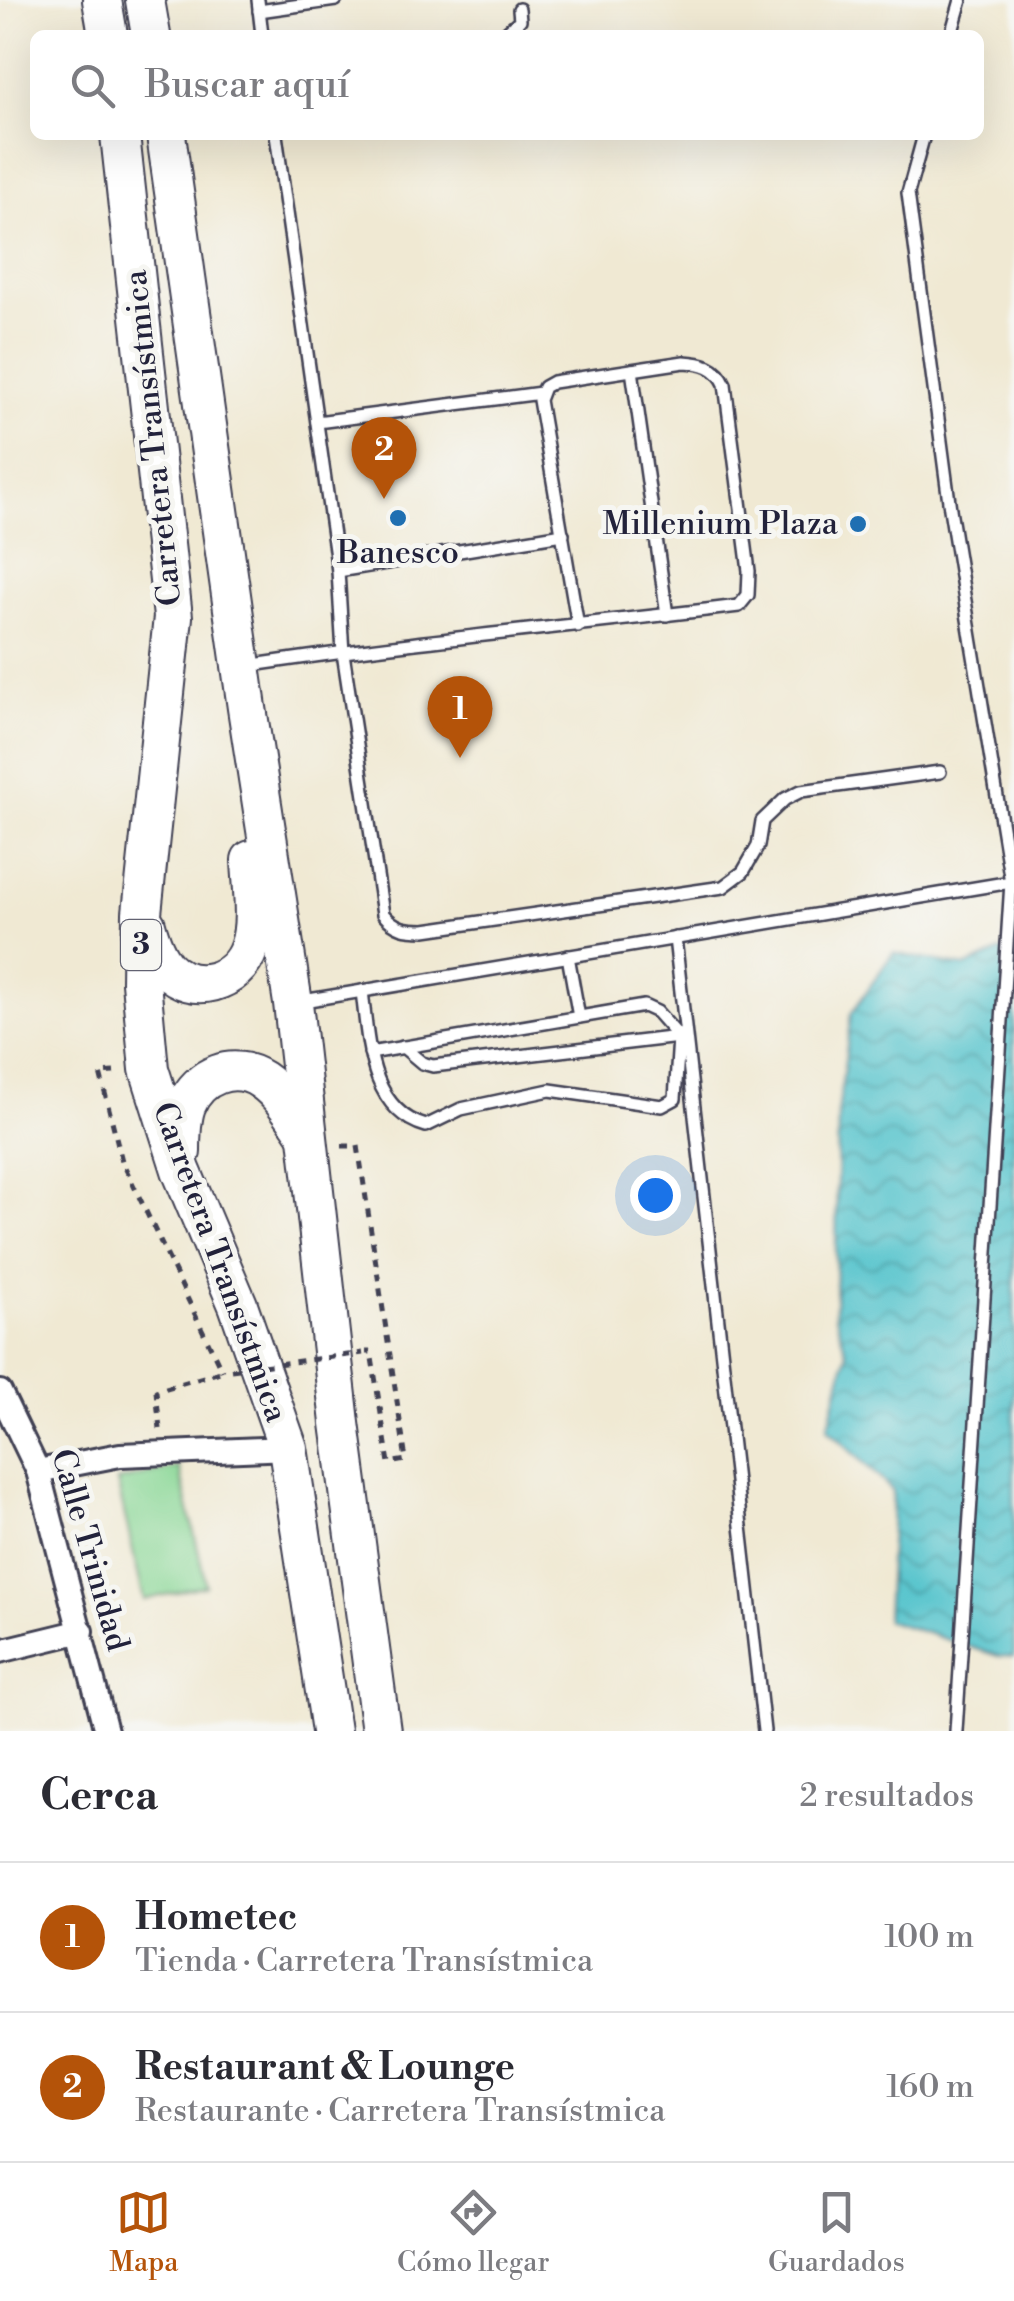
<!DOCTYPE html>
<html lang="es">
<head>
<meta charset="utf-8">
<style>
	:root { --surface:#fff; --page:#f2f2f3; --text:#2b2b33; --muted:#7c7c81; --line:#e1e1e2; --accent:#b45309 }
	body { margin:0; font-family:"Libre Bodoni",serif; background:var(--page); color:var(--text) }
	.you { position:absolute; left:655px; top:1195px; width:35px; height:35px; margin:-25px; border:8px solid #fff; border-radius:50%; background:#1a73e8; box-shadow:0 0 0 15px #1a73e833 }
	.badge { display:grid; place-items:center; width:65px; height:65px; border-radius:50%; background:var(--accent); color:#fff; font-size:32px; font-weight:700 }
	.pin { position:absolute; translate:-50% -82px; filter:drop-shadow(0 2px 5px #0008) }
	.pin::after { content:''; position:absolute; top:52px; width:35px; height:30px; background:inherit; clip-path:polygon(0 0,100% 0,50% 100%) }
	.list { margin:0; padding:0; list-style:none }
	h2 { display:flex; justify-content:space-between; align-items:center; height:130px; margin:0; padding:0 40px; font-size:42px }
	h2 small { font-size:32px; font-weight:400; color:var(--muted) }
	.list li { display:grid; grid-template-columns:65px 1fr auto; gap:30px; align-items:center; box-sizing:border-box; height:150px; padding:0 40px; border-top:2px solid var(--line) }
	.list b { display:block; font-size:38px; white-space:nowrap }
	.list p { margin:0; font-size:32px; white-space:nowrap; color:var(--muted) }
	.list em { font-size:32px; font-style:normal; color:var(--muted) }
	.icon { flex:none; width:55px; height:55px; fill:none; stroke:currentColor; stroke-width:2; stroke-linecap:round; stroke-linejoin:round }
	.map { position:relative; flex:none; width:1014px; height:1731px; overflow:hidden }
	.search { position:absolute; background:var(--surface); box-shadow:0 10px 40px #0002; left:30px; right:30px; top:30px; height:110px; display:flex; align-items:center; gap:25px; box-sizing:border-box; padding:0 35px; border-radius:15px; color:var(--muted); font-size:38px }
	.sheet { height:430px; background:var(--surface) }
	nav { display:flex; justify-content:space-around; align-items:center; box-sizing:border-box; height:140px; border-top:2px solid var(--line); background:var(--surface); font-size:28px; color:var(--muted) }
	nav a { display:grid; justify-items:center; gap:5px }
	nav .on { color:var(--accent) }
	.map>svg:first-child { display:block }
	.green { fill:#89d795; stroke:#567c68; stroke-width:2.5 }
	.water { fill:url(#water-waves); stroke:#3d7484; stroke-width:2.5 }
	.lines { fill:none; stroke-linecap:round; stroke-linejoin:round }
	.service-casing { stroke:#414052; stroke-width:16 }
	.minor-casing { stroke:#414052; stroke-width:28 }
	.primary-casing { stroke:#414052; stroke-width:42 }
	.path { stroke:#414052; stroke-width:5; stroke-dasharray:8 8; stroke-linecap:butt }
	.service { stroke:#fff; stroke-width:11 }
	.minor { stroke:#fff; stroke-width:22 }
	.primary { stroke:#fff; stroke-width:38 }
	.path-bridge { stroke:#414052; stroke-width:5; stroke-dasharray:8 8; stroke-linecap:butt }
	.poi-dot { fill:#1f6fb2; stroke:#f6f6f2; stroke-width:4 }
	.labels { text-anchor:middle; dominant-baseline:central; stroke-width:10; stroke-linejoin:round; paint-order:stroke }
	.shield { fill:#f6f6f2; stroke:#626272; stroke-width:2.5 }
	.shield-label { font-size:30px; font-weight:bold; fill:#22223b }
	.street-label { font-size:32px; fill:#22223b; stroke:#f6f6f2 }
	.poi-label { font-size:32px; fill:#22223b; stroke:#f6f6f2; text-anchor:end }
</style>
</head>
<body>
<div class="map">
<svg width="1014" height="1731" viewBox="0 0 1014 1731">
	<defs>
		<pattern id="water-waves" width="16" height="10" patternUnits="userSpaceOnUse" patternTransform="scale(2.5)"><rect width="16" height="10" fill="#58c5cd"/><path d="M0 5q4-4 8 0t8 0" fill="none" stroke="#48a0a8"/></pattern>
	</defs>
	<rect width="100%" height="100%" fill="#f6f6f2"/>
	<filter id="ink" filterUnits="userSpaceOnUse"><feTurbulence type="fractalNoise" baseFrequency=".01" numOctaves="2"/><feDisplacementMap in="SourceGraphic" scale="20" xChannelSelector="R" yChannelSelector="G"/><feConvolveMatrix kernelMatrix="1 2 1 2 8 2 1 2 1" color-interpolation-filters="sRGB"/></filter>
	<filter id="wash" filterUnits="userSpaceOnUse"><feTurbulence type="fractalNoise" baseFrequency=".0048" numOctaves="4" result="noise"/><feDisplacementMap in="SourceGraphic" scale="40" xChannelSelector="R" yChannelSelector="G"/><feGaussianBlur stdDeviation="2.25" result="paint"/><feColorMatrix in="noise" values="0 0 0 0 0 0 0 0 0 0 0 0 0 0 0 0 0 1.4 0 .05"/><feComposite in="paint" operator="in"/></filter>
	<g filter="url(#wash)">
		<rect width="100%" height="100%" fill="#f0e9d3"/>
		<path class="green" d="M179,1467L206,1585L144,1600L117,1481Z"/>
		<path class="water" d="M1014,945V1657L998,1656L886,1620L893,1491L828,1428L847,1354L835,1316L838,1114L851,1014L893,953L965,967Z"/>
	</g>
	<g filter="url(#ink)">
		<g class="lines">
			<defs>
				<g id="service">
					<path d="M258,0L262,35"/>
					<path d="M259,11L336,0"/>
					<path d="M503,35L520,20L519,9"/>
					<path d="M951,35L961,0"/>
					<path d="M276,135L338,571L343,653L383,914C396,929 406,930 425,930L723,887L743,872L758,846L762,821L785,799L801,791L940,772"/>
					<path d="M632,370L667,615"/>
					<path d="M317,422L541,393"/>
					<path d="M338,571L563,534"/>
					<path d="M246,666C409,641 575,626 739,606L748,595L749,571L725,384C717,366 702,363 684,362L553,382L544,387L539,400L578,626"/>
					<path d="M675,938L764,1731"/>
					<path d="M568,956L579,1017"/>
					<path d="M362,991C368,1039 369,1110 426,1126L461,1109L550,1090L662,1106L675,1099L679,1037L657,1012L644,1006L370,1053"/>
					<path d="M297,1002L1011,882L950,509L908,193L924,135"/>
					<path d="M403,1047L422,1063L433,1066L679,1037"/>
					<path d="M956,1731L1011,882"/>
				</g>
				<g id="minor">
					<path d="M0,1392L38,1471L106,1731"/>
					<path d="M38,1471L120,1455L288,1448"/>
					<path d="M0,1651L82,1631"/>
				</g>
				<g id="primary">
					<path d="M102,0L108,35"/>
					<path d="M145,0L151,35"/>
					<path d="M120,135L173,617L142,913L141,982L149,1069L181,1170L238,1305L288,1448L331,1731"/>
					<path d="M166,135L247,708L293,1003L340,1423L381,1731"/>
					<path d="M146,925C150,940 156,957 166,968C193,996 237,983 249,948C258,922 252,887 251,860"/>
					<path d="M181,1152C181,1137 181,1120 186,1106C198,1075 234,1061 262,1080C281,1093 294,1115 307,1134"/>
				</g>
			</defs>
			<use href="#service" class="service-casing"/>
			<use href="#minor" class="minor-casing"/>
			<use href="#primary" class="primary-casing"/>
			<g class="path">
				<path d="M114,1072L100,1073L122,1161L222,1371"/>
				<path d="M342,1146H358L406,1460L389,1463L371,1352H366"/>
				<path d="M160,1429L156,1391L224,1371"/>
			</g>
			<use href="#service" class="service"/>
			<use href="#minor" class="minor"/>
			<use href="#primary" class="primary"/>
			<path class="path-bridge" d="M231,1370L363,1353"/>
		</g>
	</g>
	<g class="poi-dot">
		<circle cx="398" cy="518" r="10"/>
		<circle cx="858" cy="524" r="10"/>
	</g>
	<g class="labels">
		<rect class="shield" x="121" y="920" width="40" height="50" rx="8"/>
		<g class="shield-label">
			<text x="141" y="945">3</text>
		</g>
		<g class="street-label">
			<text transform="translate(153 438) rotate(-96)">Carretera Transístmica</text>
			<text transform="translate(220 1262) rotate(70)">Carretera Transístmica</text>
			<text transform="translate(90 1550) rotate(74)">Calle Trinidad</text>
		</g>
		<g class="poi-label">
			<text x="838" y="524">Millenium Plaza</text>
			<text x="398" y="553" text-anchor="middle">Banesco</text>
		</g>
	</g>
</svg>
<div class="you"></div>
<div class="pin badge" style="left:460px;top:758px">1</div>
<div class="pin badge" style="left:384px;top:499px">2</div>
<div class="search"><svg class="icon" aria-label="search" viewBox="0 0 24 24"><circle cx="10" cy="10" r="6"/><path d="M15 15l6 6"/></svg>Buscar aquí</div>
</div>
<section class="sheet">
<h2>Cerca<small>2 resultados</small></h2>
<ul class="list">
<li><span class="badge">1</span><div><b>Hometec</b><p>Tienda · Carretera Transístmica</p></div><em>100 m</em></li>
<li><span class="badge">2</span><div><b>Restaurant &amp; Lounge</b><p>Restaurante · Carretera Transístmica</p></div><em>160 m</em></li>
</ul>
</section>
<nav>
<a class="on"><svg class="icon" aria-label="map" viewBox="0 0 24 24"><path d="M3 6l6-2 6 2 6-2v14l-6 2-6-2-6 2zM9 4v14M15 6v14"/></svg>Mapa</a>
<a><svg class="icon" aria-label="directions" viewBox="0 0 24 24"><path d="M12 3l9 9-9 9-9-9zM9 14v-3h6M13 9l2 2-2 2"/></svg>Cómo llegar</a>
<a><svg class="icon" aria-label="saved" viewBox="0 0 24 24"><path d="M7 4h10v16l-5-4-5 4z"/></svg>Guardados</a>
</nav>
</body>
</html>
